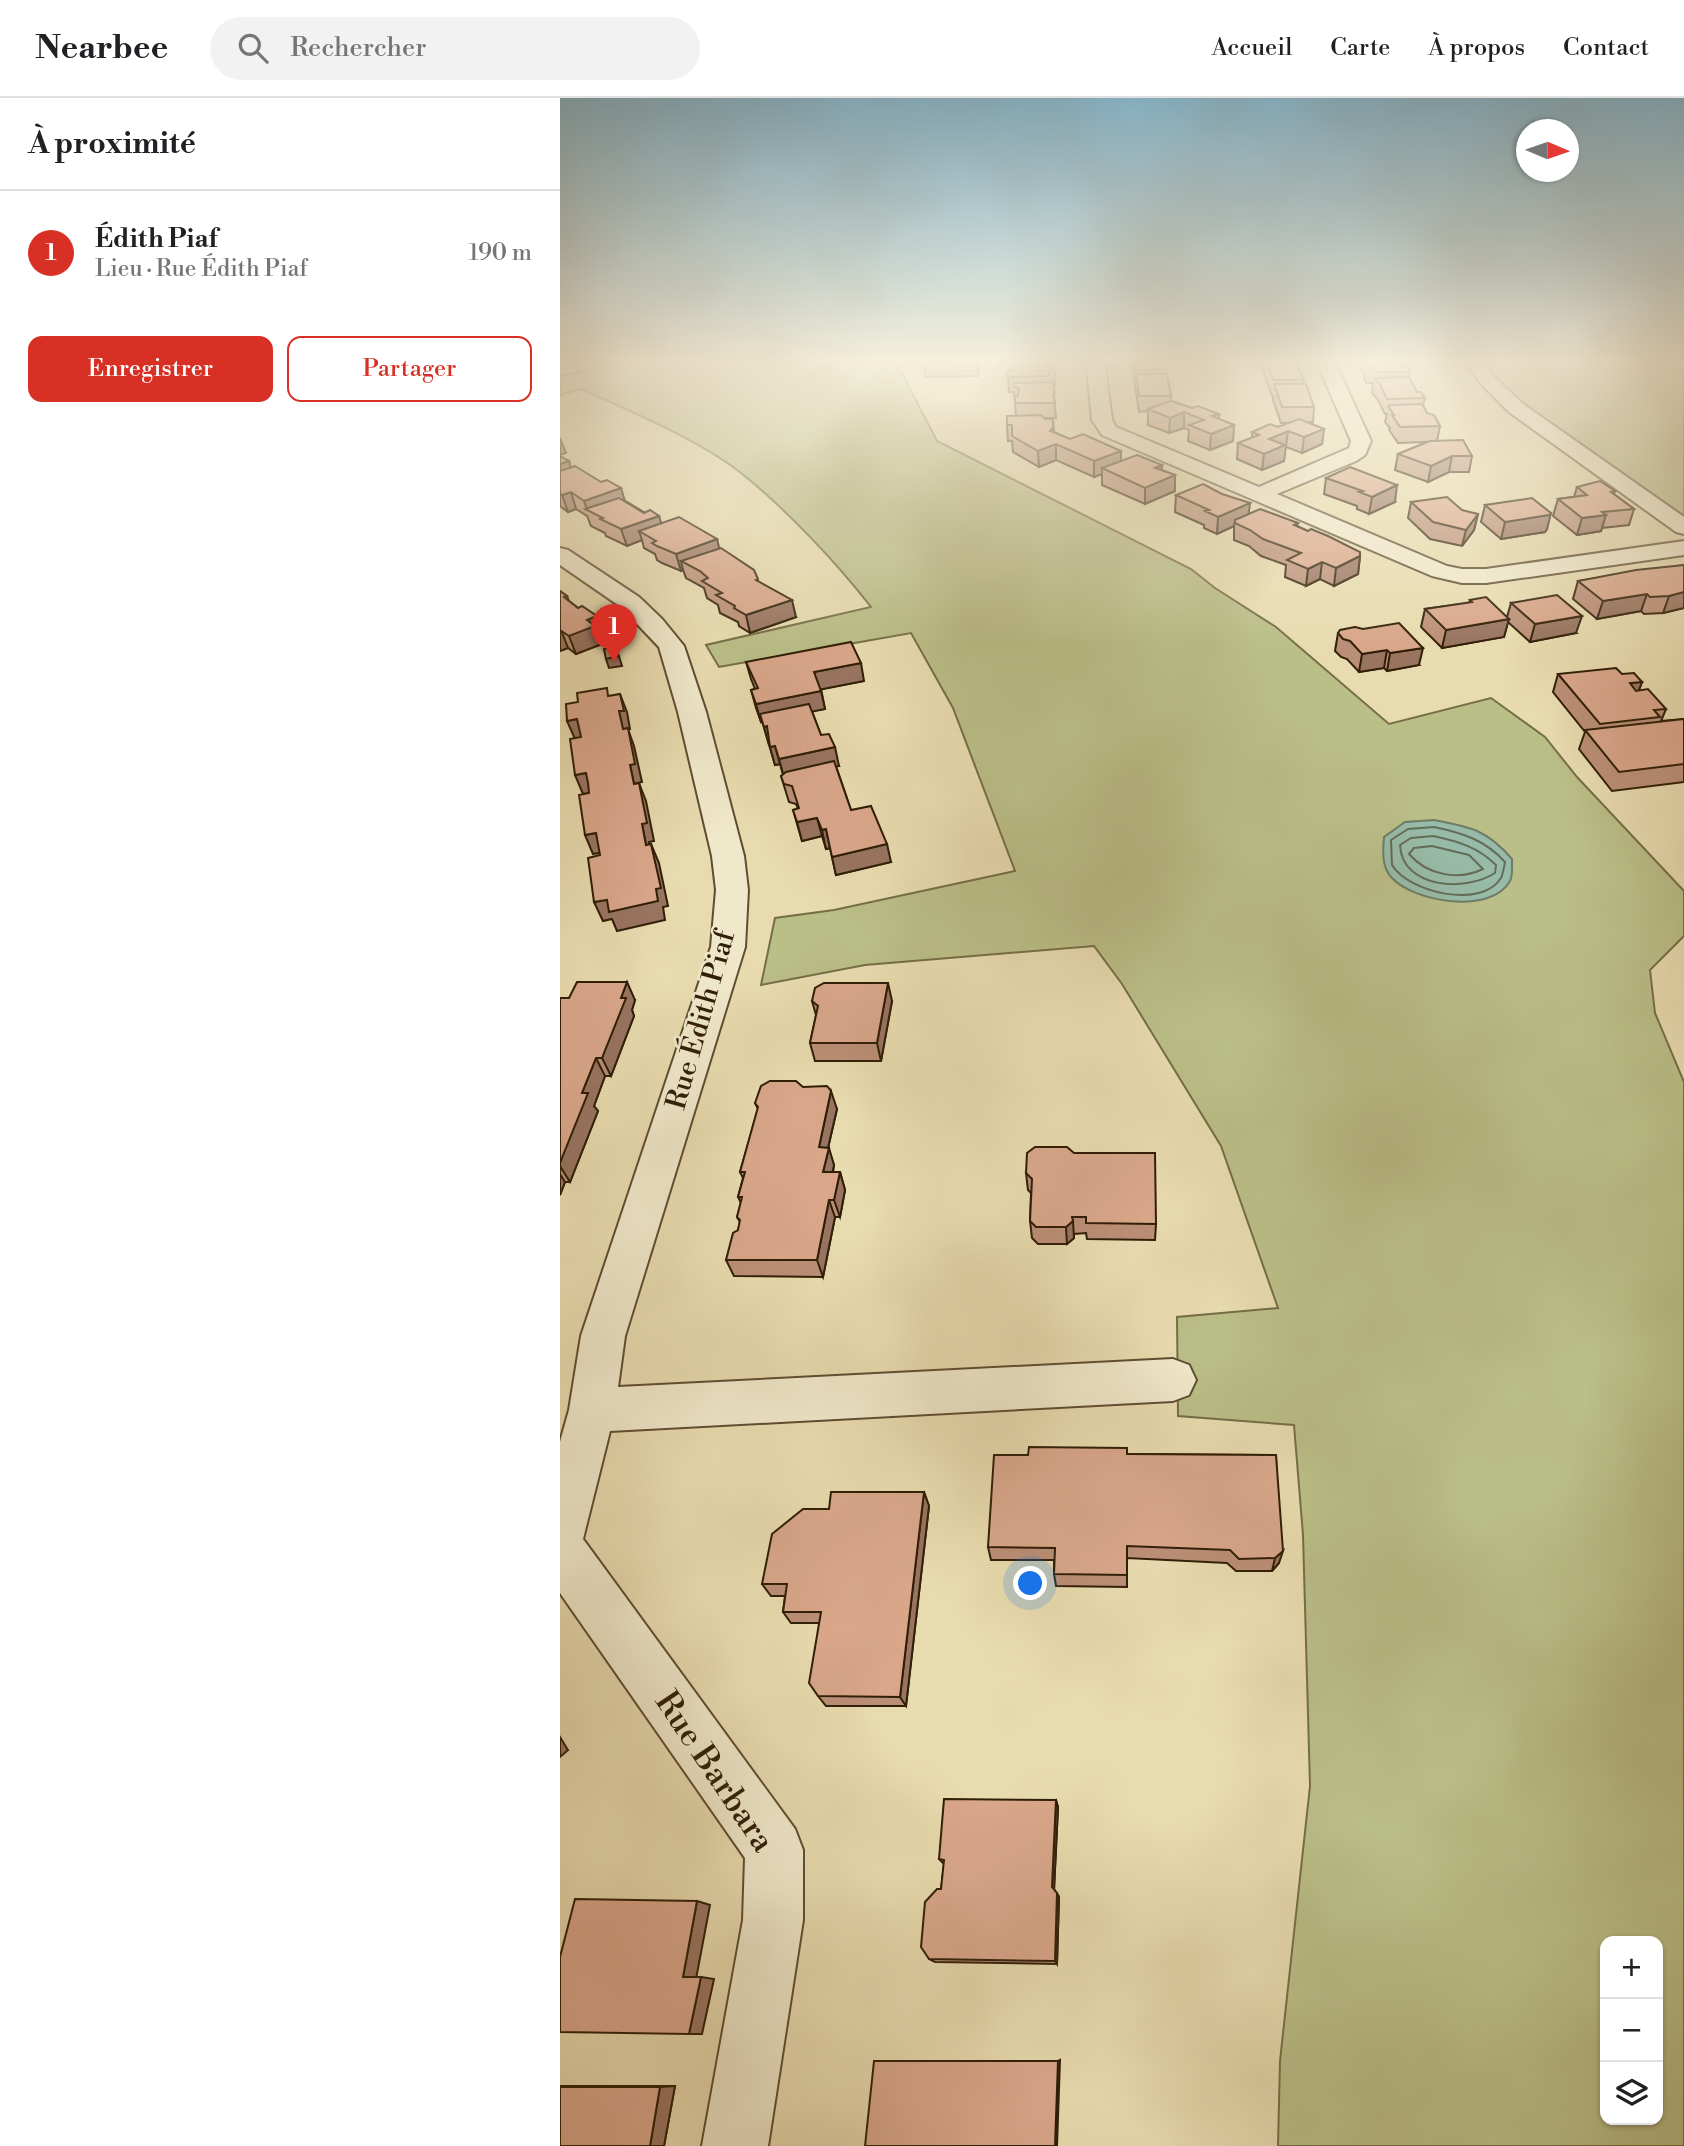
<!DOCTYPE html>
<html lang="fr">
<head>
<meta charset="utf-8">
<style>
	:root { --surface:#fff; --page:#f2f2f2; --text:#202124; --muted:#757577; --line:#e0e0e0; --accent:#d93025 }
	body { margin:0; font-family:"Libre Bodoni",serif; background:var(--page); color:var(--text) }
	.controls { position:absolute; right:21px; bottom:21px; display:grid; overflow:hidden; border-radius:14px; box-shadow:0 2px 5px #0004 }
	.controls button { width:63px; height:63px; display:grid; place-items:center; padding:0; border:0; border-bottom:2px solid var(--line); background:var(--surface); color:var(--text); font:35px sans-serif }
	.compass { position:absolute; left:956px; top:21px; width:63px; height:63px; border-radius:50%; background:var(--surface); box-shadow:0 2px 5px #0004; rotate:92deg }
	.you { position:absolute; left:471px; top:1486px; width:24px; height:24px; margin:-18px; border:5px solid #fff; border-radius:50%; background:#1a73e8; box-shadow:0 0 0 10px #1a73e833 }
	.badge { display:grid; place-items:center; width:46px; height:46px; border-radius:50%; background:var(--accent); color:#fff; font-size:23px; font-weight:700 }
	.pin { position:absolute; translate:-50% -58px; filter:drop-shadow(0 2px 4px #0008) }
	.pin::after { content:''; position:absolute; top:37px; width:24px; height:21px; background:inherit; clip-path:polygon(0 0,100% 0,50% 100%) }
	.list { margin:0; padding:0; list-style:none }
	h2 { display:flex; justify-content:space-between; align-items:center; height:91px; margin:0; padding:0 28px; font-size:30px }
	h2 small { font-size:23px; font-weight:400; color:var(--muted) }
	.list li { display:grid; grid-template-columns:46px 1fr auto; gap:21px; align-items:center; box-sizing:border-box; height:126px; padding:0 28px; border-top:2px solid var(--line) }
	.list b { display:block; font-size:26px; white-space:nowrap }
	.list p { margin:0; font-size:23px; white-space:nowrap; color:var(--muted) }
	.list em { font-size:23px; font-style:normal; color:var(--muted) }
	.actions { display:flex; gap:14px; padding:21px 28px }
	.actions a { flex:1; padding:16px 0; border:2px solid var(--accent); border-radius:14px; text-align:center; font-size:24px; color:var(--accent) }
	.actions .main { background:var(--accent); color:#fff }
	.icon { flex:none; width:38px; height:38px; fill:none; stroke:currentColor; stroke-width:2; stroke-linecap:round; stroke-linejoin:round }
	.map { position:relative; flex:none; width:1124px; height:2048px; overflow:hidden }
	header { display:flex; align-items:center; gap:42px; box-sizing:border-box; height:98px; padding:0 35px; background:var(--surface); border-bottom:2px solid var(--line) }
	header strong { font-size:33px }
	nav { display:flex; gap:38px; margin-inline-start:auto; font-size:24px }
	.search { width:490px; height:63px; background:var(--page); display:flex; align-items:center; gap:18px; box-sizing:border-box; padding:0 24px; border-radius:38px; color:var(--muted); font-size:26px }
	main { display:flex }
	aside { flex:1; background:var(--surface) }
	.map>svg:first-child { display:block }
	.green { fill:#babe87; stroke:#756e47; stroke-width:2; fill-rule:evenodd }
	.water { fill:#97bba8; stroke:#6e7c68; stroke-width:2 }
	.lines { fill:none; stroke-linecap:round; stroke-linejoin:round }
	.shore { stroke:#646c58; stroke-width:2 }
	.minor-casing { stroke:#5e4d31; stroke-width:4 }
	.minor { fill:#f0e8cb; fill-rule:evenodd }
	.wall { fill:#bb8f77; stroke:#301e07; stroke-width:2 }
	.shaded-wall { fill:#987461; stroke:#301e07; stroke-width:2 }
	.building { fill:#d9a68a; stroke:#301e07; stroke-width:2 }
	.labels { text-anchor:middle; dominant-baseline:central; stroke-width:5; stroke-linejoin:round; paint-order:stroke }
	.street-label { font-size:28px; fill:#301e07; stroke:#f0e8cb }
	.near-street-label { font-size:33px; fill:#301e07; stroke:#f0e8cb }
</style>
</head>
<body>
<header>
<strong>Nearbee</strong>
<div class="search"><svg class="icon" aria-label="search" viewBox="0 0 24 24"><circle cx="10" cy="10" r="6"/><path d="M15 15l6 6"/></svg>Rechercher</div>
<nav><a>Accueil</a><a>Carte</a><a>À propos</a><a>Contact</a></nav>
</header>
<main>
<aside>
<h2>À proximité<small></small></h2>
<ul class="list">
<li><span class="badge">1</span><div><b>Édith Piaf</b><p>Lieu · Rue Édith Piaf</p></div><em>190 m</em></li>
</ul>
<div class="actions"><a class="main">Enregistrer</a><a>Partager</a></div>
</aside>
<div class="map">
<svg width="1124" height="2048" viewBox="0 0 1124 2048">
	<rect width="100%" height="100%" fill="#e8dbaf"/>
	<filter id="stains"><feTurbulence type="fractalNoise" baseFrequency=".00286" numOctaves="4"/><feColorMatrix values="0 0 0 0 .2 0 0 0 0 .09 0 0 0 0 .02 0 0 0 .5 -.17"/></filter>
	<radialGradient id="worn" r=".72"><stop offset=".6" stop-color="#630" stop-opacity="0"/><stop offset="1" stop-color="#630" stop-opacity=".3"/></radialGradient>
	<g class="green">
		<path d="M66,260H334L377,343L631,471L655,490L716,529L829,626L931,600L985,639L1017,679L1124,793V838L1090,872L1095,915L1124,984V2048H718L720,1963L750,1688L743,1437L734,1327L618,1318L617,1219L718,1210L661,1048L562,886L534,848L305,867L201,887L215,820L274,812L455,773L393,610L351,535L159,569L146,547L311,509C276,464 226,411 181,375C139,342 70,313 21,291L0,297V279ZM1045,1843H1098V2022H1045Z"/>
		<path d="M912,260H1124V429L999,340Z"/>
	</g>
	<path class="water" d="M874,722C911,729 927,732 952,761C952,768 953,778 950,783C931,817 854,804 832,780C821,769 823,752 824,739L845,724Z"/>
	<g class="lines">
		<g class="shore">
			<path d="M874,729C903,735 925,742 945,764C944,769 943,776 941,780C921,812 848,794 832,767L831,742L848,731Z"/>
			<path d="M873,738C897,743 918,749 936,767L935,775C906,794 842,791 840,747L851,740Z"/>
			<path d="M872,748L909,757L923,771C898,783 867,777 849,756L854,750Z"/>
		</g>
		<defs>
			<g id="minor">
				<path d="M24,260H53L50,264L0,277V266Z"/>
				<path d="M526,260H544L552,322L556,329L699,389L789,350L791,343L755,260H773L811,343L805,357L796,363L717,396L887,468L902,471H926L1124,443V457L926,485H902L872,478L542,337L532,322Z"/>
				<path d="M903,260H921L933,278L963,306L1124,419V436L1116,434L949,314L921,286Z"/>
				<path d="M0,450L8,452L79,499L102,521L124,548L146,614L184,758L188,792L185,849L65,1238L58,1289L613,1261L629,1267L636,1282L629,1297L613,1303L50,1333L23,1441L235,1731L243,1752V1822L208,2048H142L183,1822L185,1760L0,1495V1344L9,1312L21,1238L151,849L156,792L152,758L118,614L99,549L61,509L0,467Z"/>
			</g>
		</defs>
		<use href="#minor" class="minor-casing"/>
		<use href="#minor" class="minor"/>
	</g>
	<g class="wall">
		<path d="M364,260H418V278L365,279L364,264Z"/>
		<path d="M489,260V265H494L495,287H493L496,320H484L485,321H493L494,334L510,341L561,353V363L602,372L615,377V393L585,406L542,387V376L534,379L496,362L479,369L453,354L452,343H448L447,327L456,318L454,294H449L448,279L454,273Z"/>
		<path d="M571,260H603L605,276L611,298V303L632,310L659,316V321L674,327L673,343L650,352L628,343L629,332L624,330L609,335L588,327V313L579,314Z"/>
		<path d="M698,260H734L744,282L743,286L754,309L753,324H748L764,331L762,346L742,355L726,349H725L724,363L702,372L677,361L678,345L692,340V334L718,329L730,325H721L713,302V298H712L704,276L705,272H703Z"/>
		<path d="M795,260H839L844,269L850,274L849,280L857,294L865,300L863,308L867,315L880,328L877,343L912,358L909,374H889L868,384L835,372L838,356L867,344L838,345L829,332L830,330L825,324L827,316H825L818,302L812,295L813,285H806L804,280V274L802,271L803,266H797Z"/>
		<path d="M0,358L11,370L102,425L159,451L199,484L236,519L190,535L179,528L178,524L160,515L158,507L147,500L144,490L126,480L123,472L121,473L102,465L97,462L95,456L84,450L82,442L67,448L46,438L45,435L31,428L27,418L16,411L8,414L0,408Z"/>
		<path d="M766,380L835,404L809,416L797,411V408L764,396Z"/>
		<path d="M1017,389L1055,393L1054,396L1074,411L1069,427L1042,430L1041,433L1017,437L993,418L998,401L1014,399Z"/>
		<path d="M616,397L689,416L738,425L737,428L800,458L798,476L774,488L760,481L746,488L725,479L726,467L701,458L689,448L674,442V428L657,436L644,430V427L615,414Z"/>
		<path d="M851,404L918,416L914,432L902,448L870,441L848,420Z"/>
		<path d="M925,407L987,431L985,434L941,441L921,424Z"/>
		<path d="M1124,467V510L1103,515L1084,516L1081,513L1037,521L1013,501L1018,483Z"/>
		<path d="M0,493L7,498L9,503L18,510L37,518L43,536L39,538L42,546L16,556L8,550L0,553Z"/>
		<path d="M910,502L947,519L951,505L1016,535L970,544L948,524L944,539L882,550L861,529L865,511L909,505Z"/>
		<path d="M795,529L859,567L827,573L824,570L799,574L787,561L781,559L775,553L778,535Z"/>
		<path d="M186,564L304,583L261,591L265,611L252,613L261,637L279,668H276L291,712L331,764L276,777L270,750L266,751L262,738L242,743L233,712L238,711L236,706L229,704L221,678L223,677L220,666L215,667L202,623L201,624L196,610L191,592L195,591L191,581Z"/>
		<path d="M998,576H1062L1082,584L1079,592L1106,611L1101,623L1124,621V684L1052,693L1019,651L1025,634L993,594Z"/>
		<path d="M0,900L75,902L72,912L74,918L51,978H45L34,1008L38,1013L10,1084H5L0,1097Z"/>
		<path d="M252,903H332L321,963H255L250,945L256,917Z"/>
		<path d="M243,989L277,1011L268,1050L274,1067L273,1074H280L285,1092L280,1119H275L263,1179L174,1178L166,1162L178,1132L180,1124L177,1119L181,1105L178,1099L183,1080L180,1074L198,1011L195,1005Z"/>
		<path d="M466,1075L596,1126L595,1142L527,1141L526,1135L514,1136V1140L507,1146H478L472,1140L470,1123L471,1095L468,1092Z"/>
		<path d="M567,1356L716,1357L719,1465L712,1473H676L667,1465L567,1460V1489L496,1488L494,1476V1462H431L428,1449Z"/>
		<path d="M364,1394L369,1408L346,1608H266L258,1598L259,1525H231L223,1514L225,1498H211L202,1486L269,1411Z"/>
		<path d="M496,1702L498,1709L494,1791L499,1799L497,1866L375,1864L369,1861L381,1791L384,1766L379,1761Z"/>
		<path d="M0,1988H115L104,2048H0Z"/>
	</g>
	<g class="shaded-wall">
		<path d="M417,260H418L419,265L418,278Z"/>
		<path d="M624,314V330L609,335L610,320Z"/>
		<path d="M493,321L494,345L496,346V362L479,369L478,353L490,333Z"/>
		<path d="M674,327L673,343L650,352L651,336Z"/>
		<path d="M764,331L762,346L742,355L744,339Z"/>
		<path d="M728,333L724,363L702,372L704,356L709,341Z"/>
		<path d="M0,340L6,355L0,357Z"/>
		<path d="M561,353V369L542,370V376L534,379V363Z"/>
		<path d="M892,358L889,374L868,384L871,368Z"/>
		<path d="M9,363L14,380L0,384V366Z"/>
		<path d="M602,367L601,383L615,377V393L585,406V390L595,370Z"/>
		<path d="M837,387L835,404L809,416L812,399Z"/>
		<path d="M61,390L66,407L27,412L24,403Z"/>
		<path d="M11,394L16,411L8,414L2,397Z"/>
		<path d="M690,405L688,421L675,422L674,428L657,436L658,419Z"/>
		<path d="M991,415L987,431L985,434L941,441L945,424Z"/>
		<path d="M918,416L914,432L902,448L906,432Z"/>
		<path d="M1046,417L1041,433L1017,437L1022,420Z"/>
		<path d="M99,418L104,434L79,433L82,442L67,448L61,431Z"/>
		<path d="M157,441L161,458L121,463L123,472L121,473L116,456Z"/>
		<path d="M800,458L798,476L774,488L776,470Z"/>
		<path d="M762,464L760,481L746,488L748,471Z"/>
		<path d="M1124,494V510L1103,515L1109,498Z"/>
		<path d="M1087,496L1081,513L1037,521L1043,503Z"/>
		<path d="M232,502L236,519L190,535L186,517Z"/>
		<path d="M37,518L43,536L39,538L42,546L16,556L9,538L27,522Z"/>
		<path d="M1022,518L1016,535L970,544L975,526Z"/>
		<path d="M949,521L944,539L882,550L886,532Z"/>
		<path d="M0,532H1L8,550L0,553Z"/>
		<path d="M56,549L62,568L49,570L46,561Z"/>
		<path d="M863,550L859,567L827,573L830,555Z"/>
		<path d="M827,552L824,570L799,574L802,556Z"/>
		<path d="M301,565L304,583L258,592L254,574Z"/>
		<path d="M1082,584L1075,602L1070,585Z"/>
		<path d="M261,593L265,611L201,624L196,606Z"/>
		<path d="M60,596L67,614L70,631H68L74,648L82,684L77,685L81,704L74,686L59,613Z"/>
		<path d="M17,621L25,639L15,641L7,623Z"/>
		<path d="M207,628L211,647H209L204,629Z"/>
		<path d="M215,648L220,666L215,667L210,649Z"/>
		<path d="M275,649L279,668L224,679L219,661Z"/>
		<path d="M26,675L34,694L23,696L15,677Z"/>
		<path d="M79,685L86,703L94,743L89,744L94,766L86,747L82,726Z"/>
		<path d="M257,720L262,738L242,743L237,724Z"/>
		<path d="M266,731L270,750L266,751L262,732Z"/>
		<path d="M36,735L44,754L33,756L25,737Z"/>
		<path d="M91,746L99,765L108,808L103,809L105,822L57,833L52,821L43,823L34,804L96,791Z"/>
		<path d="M327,746L331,764L276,777L272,759Z"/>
		<path d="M67,884L75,902L72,912L74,918L51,978L42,960L61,900Z"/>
		<path d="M328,885L332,903L321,963L317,945Z"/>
		<path d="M36,960L45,978L34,1008L38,1013L10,1084L0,1068V1065L22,995Z"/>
		<path d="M271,993L277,1011L264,1067L259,1049Z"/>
		<path d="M269,1050L274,1067L269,1092L263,1074Z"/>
		<path d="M280,1074L285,1092L280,1119L274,1102Z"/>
		<path d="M0,1076L5,1084L0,1097Z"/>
		<path d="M269,1102L275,1119L263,1179L257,1162Z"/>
		<path d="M513,1123L514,1140L507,1146L506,1129Z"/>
		<path d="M364,1394L369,1408L346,1608L340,1599Z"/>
		<path d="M723,1453L719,1465L712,1473L715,1460Z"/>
		<path d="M0,1639L8,1652L0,1659Z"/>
		<path d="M496,1702L498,1709L494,1793L492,1789Z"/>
		<path d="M497,1795L499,1799L497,1866L495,1863Z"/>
		<path d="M137,1803L150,1807L136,1881L123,1879Z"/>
		<path d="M141,1879L154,1881L142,1936H129Z"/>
		<path d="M500,1962L497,2048H495L498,1963Z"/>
		<path d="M115,1988L104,2048H90L100,1989Z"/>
	</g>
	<g class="building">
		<path d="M364,260H417L416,263L364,264Z"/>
		<path d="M453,260H487L486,265H494V272H489V278L448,279L447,273H454Z"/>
		<path d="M573,260H603L606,271L575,272Z"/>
		<path d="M807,260H839L844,269H847L850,274H818L815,270H808L806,265L810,264Z"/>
		<path d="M706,261H735L744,282H713Z"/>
		<path d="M576,276H607L611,298H579Z"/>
		<path d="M849,279L857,294H861L865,300L827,301L820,286L814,280Z"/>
		<path d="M493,284L495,296H493L495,305H458L455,304V299L458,298L459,290L454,289V285Z"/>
		<path d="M714,286H746L754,309H722Z"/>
		<path d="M611,303L632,310L638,308L659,316L652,318L674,327L651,336L629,327L644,322L624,314L610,320L588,311Z"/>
		<path d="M862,306L867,315L874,317L880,328L840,329L832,317H834L828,308L831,307Z"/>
		<path d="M481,317L485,321H493V329L490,333L510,341L523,336L561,353L534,363L496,346L478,353L452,338V327H447V318Z"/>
		<path d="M739,321L764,331L744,339L728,333L709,341L725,347L704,356L678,345L699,337L692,334L710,326L718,329Z"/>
		<path d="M903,342L912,358H892L871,368L838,356L870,343Z"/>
		<path d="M577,357L602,367L595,370L615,377L585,390L542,370Z"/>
		<path d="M0,358L9,363L0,366Z"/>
		<path d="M15,368L41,384L47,382L61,390L24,403L11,394L2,397L0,396V373Z"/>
		<path d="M790,369L837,387L812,399L799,394L803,393L766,380Z"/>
		<path d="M1040,383L1055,393L1051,394L1074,411L1042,414L1046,417L1022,420L998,401L1027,397L1017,389Z"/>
		<path d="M643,386L662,396L690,405L658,419L645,413L649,412L616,397Z"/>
		<path d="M887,399L902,412L918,416L906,432L873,424L851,404Z"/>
		<path d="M59,400L84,415L90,412L99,418L61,431L40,421L43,420L25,411Z"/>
		<path d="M972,400L991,415L989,417L945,424L925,407Z"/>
		<path d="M700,411L738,425L734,427L748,433L751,431L768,438L800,454V458L776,470L762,464L748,471L727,462L741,455L703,441L690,432L675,425V422Z"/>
		<path d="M119,419L157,441L116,456L97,448L92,445L96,443L79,433Z"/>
		<path d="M161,450L194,472L198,481L196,482L232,502L186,517L174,510L175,508L156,497L162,495L142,483L148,480L140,473L121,463Z"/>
		<path d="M1124,467V494L1109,498L1090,499L1087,496L1043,503L1018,483L1076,472Z"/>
		<path d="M0,493L7,498L4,499L18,510L22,508L37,518L27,522L35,528L9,538L0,532Z"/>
		<path d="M997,497L1022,518L975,526L951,505Z"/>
		<path d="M926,499L949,521L886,532L865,511L912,504L910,502Z"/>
		<path d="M839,525L863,550L830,555L827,552L802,556L790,543L783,541L778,535L780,532L795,529L803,531Z"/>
		<path d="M291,544L301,565L254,574L261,593L196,606L191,592L198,590L186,564Z"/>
		<path d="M56,549L58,558L46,561L44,551Z"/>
		<path d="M1056,570L1062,576L1074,575L1082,584L1070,585L1076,593L1088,591L1106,611L1094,612L1100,619L1040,626L998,576Z"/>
		<path d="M47,590L48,598L60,596L64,613H59L63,631L68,630L75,666L70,667L74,686L79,685L87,725L82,726L86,747L91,746L101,790L96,791L98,803L49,814L47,802L34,804L28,760L40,757L36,735L25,737L19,697L29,695L28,685L26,675L15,677L10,641L21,639L17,621L7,623L6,606L18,604L17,595Z"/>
		<path d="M249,606L261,637L269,636L275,649L219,661L215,648L210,649L207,628L204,629L200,616Z"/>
		<path d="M1124,621V666L1059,674L1025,632Z"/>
		<path d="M274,663L291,712L311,708L327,746L272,759L266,731L262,732L257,720L237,724L233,712L239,710L232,688L224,686L221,678L226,674Z"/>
		<path d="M17,884H67L61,900H66L42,960H36L22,995H28L0,1065V900H9Z"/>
		<path d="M264,885H328L317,945H250L258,908L252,903L255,890Z"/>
		<path d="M210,983H236L243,989L267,988L271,993L259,1049L269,1050L263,1074H280L274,1102H269L257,1162H166L173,1135L178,1132L180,1122L177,1119L182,1099H178L185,1074H180L198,1009L195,1005L201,988Z"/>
		<path d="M475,1049H507L514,1055H595L596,1126L526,1125V1119H512L513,1123L506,1129H476L470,1123L472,1081L466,1075L467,1055Z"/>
		<path d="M469,1349L567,1350V1356L716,1357L723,1453L715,1460L679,1461L670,1452L567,1448V1477L494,1476L495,1450L428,1449L434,1357H468Z"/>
		<path d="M271,1394H364L340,1599L258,1598L249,1585L261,1514H223L227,1486H202L212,1436L243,1411H269Z"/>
		<path d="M384,1701L496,1702L492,1789L497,1795L495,1863L369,1861L361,1849L365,1804L377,1791H381L384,1762L379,1761Z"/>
		<path d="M15,1801L137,1803L123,1879H141L129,1936L0,1934V1859Z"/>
		<path d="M314,1963H498L495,2048H305Z"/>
		<path d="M0,1989H100L90,2048H0Z"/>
	</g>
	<linearGradient id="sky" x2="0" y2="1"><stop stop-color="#87b7ce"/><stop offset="0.48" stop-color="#f5efdb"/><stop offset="1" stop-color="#f5efdb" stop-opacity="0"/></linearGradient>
	<rect width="1124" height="547" fill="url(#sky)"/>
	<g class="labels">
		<g class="street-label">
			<text transform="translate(141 922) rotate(-74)">Rue Édith Piaf</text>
		</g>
		<g class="near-street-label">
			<text transform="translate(154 1674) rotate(56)">Rue Barbara</text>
		</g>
	</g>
	<rect width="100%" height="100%" filter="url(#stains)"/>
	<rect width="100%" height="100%" fill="url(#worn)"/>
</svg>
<div class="controls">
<button>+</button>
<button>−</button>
<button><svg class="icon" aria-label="layers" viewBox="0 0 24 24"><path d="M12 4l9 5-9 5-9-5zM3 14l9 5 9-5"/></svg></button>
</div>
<svg class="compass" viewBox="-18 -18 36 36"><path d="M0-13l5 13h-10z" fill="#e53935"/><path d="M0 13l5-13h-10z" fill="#757577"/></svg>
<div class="you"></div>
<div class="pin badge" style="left:54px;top:564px">1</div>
</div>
</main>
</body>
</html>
